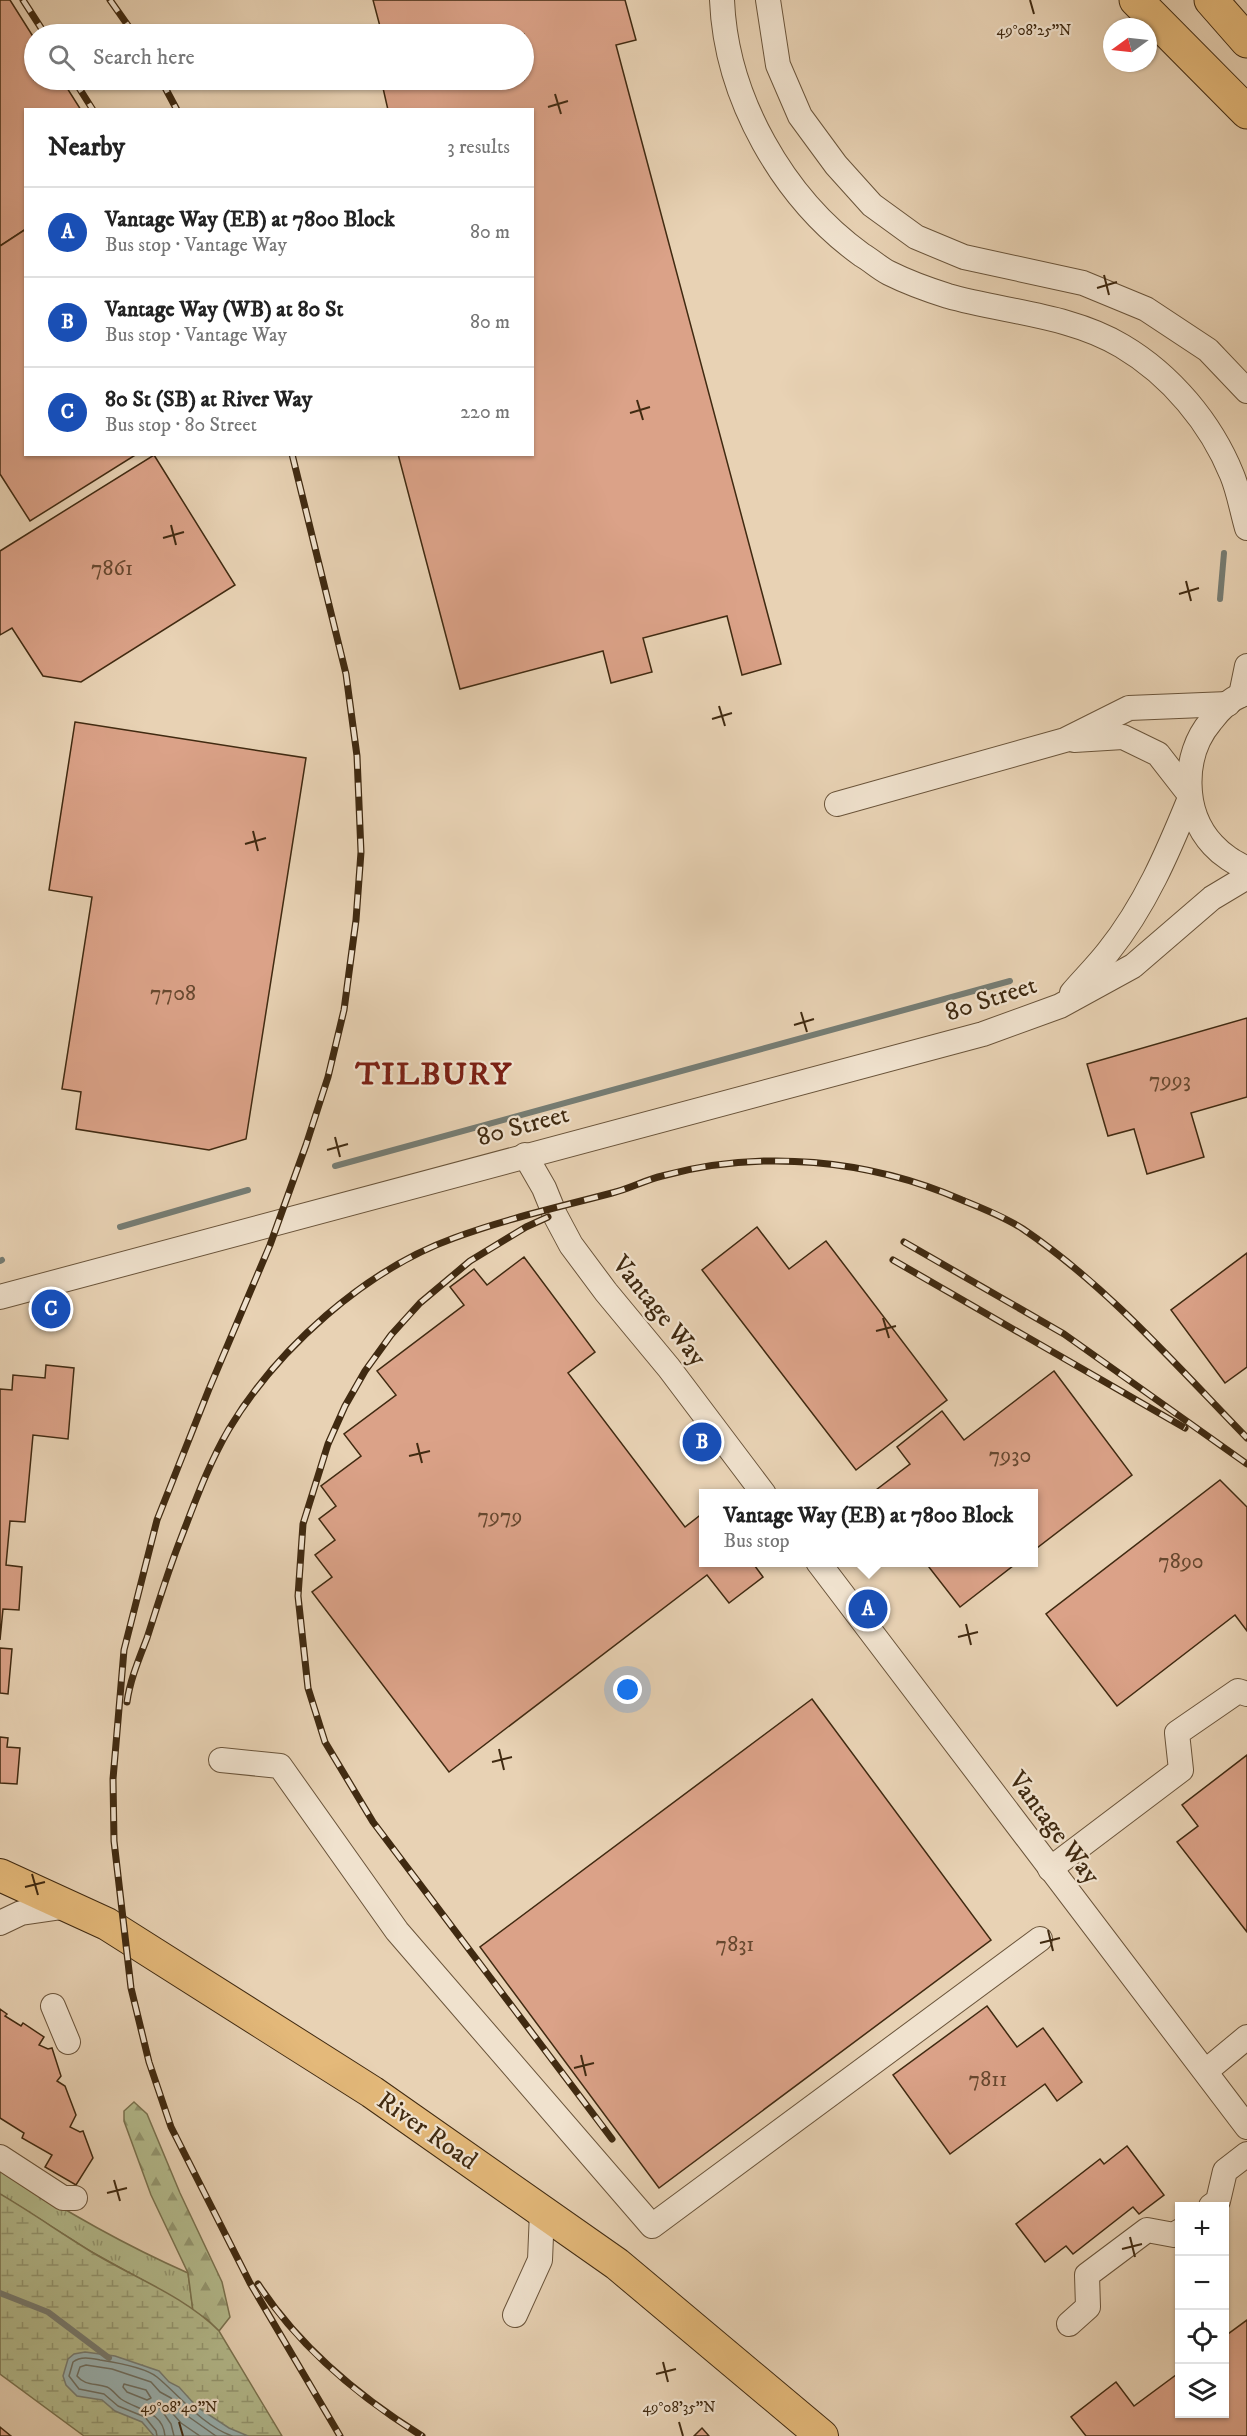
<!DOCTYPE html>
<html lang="en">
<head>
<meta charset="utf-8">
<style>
	:root { --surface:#fff; --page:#f2f2f2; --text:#222; --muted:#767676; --line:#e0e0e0; --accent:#7c3aed }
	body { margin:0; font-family:"IM FELL DW Pica",serif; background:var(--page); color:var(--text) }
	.controls { position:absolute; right:18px; bottom:18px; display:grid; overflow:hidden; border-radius:0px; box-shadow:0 2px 4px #0004 }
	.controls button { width:54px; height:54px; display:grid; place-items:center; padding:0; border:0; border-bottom:2px solid var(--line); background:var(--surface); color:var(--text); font:30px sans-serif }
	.compass { position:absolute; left:1103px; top:18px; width:54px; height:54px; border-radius:50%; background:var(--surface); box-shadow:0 2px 4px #0004; rotate:255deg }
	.you { position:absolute; left:628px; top:1690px; width:21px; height:21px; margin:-15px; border:4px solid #fff; border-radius:50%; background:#1a73e8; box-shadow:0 0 0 9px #1a73e833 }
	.badge { display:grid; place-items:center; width:39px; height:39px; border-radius:50%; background:var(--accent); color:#fff; font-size:20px; font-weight:700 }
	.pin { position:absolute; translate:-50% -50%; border:3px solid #fff; box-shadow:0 2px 6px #0006 }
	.popup { position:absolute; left:699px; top:1489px; width:339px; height:78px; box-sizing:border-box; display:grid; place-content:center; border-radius:0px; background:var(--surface); filter:drop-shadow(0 2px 4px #0005); font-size:20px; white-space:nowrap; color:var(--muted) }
	.popup b { font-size:22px; color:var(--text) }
	.popup::after { content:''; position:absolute; left:50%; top:100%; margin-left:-12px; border:12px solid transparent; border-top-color:var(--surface) }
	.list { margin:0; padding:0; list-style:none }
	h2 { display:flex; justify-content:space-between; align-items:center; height:78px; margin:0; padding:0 24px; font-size:26px }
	h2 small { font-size:20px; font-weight:400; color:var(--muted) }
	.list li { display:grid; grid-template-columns:39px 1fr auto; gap:18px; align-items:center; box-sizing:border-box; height:90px; padding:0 24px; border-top:2px solid var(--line) }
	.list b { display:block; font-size:22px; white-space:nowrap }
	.list p { margin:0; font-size:20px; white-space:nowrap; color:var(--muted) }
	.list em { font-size:20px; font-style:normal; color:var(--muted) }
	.icon { flex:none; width:33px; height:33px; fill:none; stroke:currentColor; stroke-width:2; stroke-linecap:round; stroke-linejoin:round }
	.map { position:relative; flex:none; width:1247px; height:2436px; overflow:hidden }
	.search { position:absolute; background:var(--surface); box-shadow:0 2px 4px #0004; left:24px; top:24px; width:510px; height:66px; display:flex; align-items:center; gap:15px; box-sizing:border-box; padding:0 21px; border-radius:33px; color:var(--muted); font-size:22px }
	.panel { position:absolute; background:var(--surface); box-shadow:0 2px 4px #0004; left:24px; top:108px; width:510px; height:348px; border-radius:0px }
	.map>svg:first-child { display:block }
	.grass { fill:url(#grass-tufts); stroke:#7a7350; stroke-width:1.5 }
	.forest { fill:url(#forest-firs); stroke:#7a7350; stroke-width:1.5 }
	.wetland { fill:url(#wetland-marsh); stroke:#7a7350; stroke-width:1.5 }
	.water { fill:#9ab5b6; stroke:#767d74; stroke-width:1.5 }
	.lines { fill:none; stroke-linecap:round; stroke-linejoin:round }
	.shore { stroke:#6d7064; stroke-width:1.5 }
	.stream { stroke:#767d74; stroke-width:6 }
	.building { fill:#dba288; stroke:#402a11; stroke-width:1.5 }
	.minor-casing { stroke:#6a543a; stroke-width:26 }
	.major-casing { stroke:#402a11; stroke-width:34 }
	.highway-casing { stroke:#402a11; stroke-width:35 }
	.minor { stroke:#f0e2ce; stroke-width:24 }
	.major { stroke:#e4b97a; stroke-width:32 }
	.highway { stroke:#e4b97a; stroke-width:33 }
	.rail-casing { stroke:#402a11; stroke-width:7 }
	.rail { stroke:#f0e2ce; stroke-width:4.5; stroke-dasharray:14; stroke-linecap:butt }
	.ticks { fill:none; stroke:#402a11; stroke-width:2 }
	.labels { text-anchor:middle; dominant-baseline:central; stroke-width:4.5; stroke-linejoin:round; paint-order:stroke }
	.number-label { font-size:22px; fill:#67482f }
	.street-label { font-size:26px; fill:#402a11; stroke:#f0e2ce }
	.district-label { font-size:32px; font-weight:bold; letter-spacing:1.5px; fill:#7a1f14; stroke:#f0e2ce }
	.ticks-label { font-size:15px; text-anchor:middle; fill:#402a11; stroke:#f0e2ce; stroke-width:4.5; stroke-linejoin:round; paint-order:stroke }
</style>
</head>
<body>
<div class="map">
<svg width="1247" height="2436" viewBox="0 0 1247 2436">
	<defs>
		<pattern id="grass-tufts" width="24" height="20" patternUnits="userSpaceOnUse" patternTransform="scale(1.5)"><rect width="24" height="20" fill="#b4bc8e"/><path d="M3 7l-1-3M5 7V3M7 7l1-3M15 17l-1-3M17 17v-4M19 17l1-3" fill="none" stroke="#949973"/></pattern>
		<pattern id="forest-firs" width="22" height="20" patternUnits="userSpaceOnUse" patternTransform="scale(1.5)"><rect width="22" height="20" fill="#b4bc8e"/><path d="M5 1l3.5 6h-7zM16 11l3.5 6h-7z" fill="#949973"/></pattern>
		<pattern id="wetland-marsh" width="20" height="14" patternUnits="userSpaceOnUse" patternTransform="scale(1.5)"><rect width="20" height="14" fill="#b4bc8e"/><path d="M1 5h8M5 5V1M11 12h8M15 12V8" fill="none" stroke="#949973"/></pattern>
	</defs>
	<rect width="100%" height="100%" fill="#e8d2b4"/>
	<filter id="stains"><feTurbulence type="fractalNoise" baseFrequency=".00333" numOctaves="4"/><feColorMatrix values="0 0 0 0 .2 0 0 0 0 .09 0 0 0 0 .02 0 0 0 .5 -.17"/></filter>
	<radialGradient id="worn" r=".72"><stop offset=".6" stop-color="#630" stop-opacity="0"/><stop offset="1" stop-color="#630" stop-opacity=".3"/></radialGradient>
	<path class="grass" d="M0,2169C61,2209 122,2244 188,2273L193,2311L153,2286L90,2251L0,2194Z"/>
	<path class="forest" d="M134,2102L147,2114L180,2193L222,2282L230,2317L219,2331L208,2320L193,2311L188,2273L151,2195L124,2121V2111Z"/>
	<path class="wetland" d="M0,2194C31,2212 59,2232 90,2251C132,2277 183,2295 219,2331L282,2436H84L0,2374Z"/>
	<path class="water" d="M85,2352L115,2356L159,2371L169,2382L179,2387L197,2407L229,2428L248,2436H154L142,2422L115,2411L102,2400L77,2396L66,2385L63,2376L68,2359L74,2354Z"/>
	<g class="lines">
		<g class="shore">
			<path d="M124,2384L146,2390L151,2398L147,2400L127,2392L123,2387Z"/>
			<path d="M157,2436L156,2431L145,2417L118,2406L104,2394L79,2389L69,2376L73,2362C81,2356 90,2358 100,2360C113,2362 146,2368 157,2377C180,2396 202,2425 232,2436"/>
			<path d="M165,2436C163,2411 137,2410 121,2399C116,2395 112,2389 107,2387C95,2383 85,2386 77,2376L80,2367L86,2365L112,2369L151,2382L160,2392L171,2398L189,2417L216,2436"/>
			<path d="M174,2436L171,2424L160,2408L162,2405L166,2406L181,2423L200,2436"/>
		</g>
		<g class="stream">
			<path d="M1220,599L1224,553"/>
			<path d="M335,1166L1010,981"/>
			<path d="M120,1227L248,1190"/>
			<path d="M0,1261L2,1260"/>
			<path d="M0,2293L48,2312L109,2358"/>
		</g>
	</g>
	<g class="building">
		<path d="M0,0H10L34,38V80H62L81,110H26V229L0,246Z"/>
		<path d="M373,0H625L636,40L616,45L781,664L742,675L727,616L643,638L652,672L611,683L603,651L460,689L398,454H532V110H388L383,88L396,85L394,80H524V34H382Z"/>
		<path d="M26,229V454H137L30,521L0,474V246Z"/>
		<path d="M154,455L235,585L81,682L43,676L12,628L0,635V551Z"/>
		<path d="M75,722L306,758L246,1139L209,1150L76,1129L81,1092L62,1089L92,897L49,890Z"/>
		<path d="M1247,1018V1097L1191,1113L1204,1157L1147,1174L1134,1129L1108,1136L1087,1064Z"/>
		<path d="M757,1227L789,1269L826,1241L947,1400L856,1470L702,1270Z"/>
		<path d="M1247,1253V1367L1225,1383L1171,1310Z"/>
		<path d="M524,1257L595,1352L568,1373L685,1527L703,1513V1562H752L763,1577L729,1603L707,1575L449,1772L312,1592L332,1577L315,1555L335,1540L319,1519L336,1506L321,1486L361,1456L344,1434L396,1395L377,1371L464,1305L450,1287L474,1269L487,1285Z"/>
		<path d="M46,1365L74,1368L68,1439L33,1435L25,1522L10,1521L6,1565L22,1567L19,1610L3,1609L0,1640V1389L12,1390L13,1375L45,1378Z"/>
		<path d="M1054,1371L1132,1475L1033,1551V1494L872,1493L910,1464L897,1447L942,1411L964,1440Z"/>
		<path d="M1220,1480L1247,1507V1631L1235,1615L1117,1706L1046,1614Z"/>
		<path d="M925,1562H1018L960,1607Z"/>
		<path d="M0,1648L12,1649L8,1694L0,1693Z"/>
		<path d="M812,1699L991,1940L659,2188L480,1947Z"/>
		<path d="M0,1737L8,1738L7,1747L20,1748L17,1784L0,1783Z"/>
		<path d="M1247,1755V1932L1177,1842L1198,1826L1182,1805Z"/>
		<path d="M987,2006L1017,2047L1043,2028L1082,2082L1057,2101L1045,2084L950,2154L893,2075Z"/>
		<path d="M0,2009L7,2014L5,2016L21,2026L23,2023L44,2037L39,2045L48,2049L52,2048L61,2076L57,2081L65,2086L76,2115L70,2127L80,2132L83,2131L93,2158L76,2185L45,2167L52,2155L22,2138L24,2133L0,2118Z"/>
		<path d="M1127,2146L1164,2195L1139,2214L1133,2207L1073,2254L1066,2246L1045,2262L1016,2224L1100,2159L1104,2164Z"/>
		<path d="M1247,2320V2436H1086L1071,2417L1116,2382L1134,2406L1180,2372V2414H1224V2337Z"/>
		<path d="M0,2427L11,2436H0Z"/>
		<path d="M702,2428L709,2436H694Z"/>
	</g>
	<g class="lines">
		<defs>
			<g id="minor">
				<path d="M722,0C726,98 783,198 862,255C871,260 879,268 889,273C907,282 929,290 948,296C1004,312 1071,315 1122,346C1171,375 1211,423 1232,475C1239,492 1242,511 1247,528"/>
				<path d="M768,0L778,65L800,116L836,165L872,205L916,237L964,257L1083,283L1146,309L1208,350L1247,391"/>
				<path d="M1247,693C1232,697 1220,709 1211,721C1182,755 1182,812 1213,845C1223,856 1234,862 1247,869"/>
				<path d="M1241,695L1247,666"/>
				<path d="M1074,740L1123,737L1158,754L1190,795"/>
				<path d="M837,804L1065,740L1129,708L1228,704"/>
				<path d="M1072,993C1084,979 1097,966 1108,952C1145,906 1168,852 1190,798"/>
				<path d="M525,1155L544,1188L555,1215L571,1245L606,1292L669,1368L764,1494"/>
				<path d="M0,1297L983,1034L1060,1006L1133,966L1212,898L1247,877"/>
				<path d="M818,1562L1247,2127"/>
				<path d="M221,1760L280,1766L397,1931L652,2226L1040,1939"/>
				<path d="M1050,1869L1181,1770L1177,1733L1238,1691L1247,1694"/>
				<path d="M0,1923L21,1913L69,1906"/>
				<path d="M53,2006L68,2042"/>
				<path d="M1206,2071L1247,2037"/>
				<path d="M0,2157L63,2198H75"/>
				<path d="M1211,2206L1218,2201L1225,2171L1247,2154"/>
				<path d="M515,2315L540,2260L542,2212"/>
				<path d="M1069,2324L1088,2307L1087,2275L1147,2230L1174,2235L1180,2231"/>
			</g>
			<path id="major" d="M0,1875L107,1924L372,2092L617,2264L822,2436"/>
			<g id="highway">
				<path d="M1136,0L1247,112"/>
				<path d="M1211,0L1247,41"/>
			</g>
		</defs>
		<use href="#minor" class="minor-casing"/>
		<use href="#major" class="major-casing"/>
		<use href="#highway" class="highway-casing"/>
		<use href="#minor" class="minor"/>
		<use href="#major" class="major"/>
		<use href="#highway" class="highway"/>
		<defs>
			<g id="rail">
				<path d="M23,0L45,34"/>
				<path d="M110,0L134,34"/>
				<path d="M74,80L93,110"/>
				<path d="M161,80L177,110"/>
				<path d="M292,454L346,674L357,756L361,852L356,920L344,1010L328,1077L306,1145L270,1245L209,1389L157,1520L124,1650L113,1779L114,1841L131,1988L149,2062L171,2127L250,2283L340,2436"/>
				<path d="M548,1217L526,1227L470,1261L420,1303L391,1335L365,1371L345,1406L328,1444L303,1524L298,1596L308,1688L325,1742L373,1822L612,2139"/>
				<path d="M904,1242L1064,1334L1247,1464"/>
				<path d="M893,1260L1185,1428"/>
				<path d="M127,1702C130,1680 139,1659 147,1638C158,1604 168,1571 181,1538C195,1502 209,1463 229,1429C277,1349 365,1270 454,1238C505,1219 559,1207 612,1193C629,1189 645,1180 662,1176C761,1149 868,1159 962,1200C982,1208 1005,1217 1023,1229C1107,1286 1176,1365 1247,1438"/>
				<path d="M258,2284C300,2348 358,2396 422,2436"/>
			</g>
		</defs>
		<use href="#rail" class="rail-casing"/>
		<use href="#rail" class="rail"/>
	</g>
	<path class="ticks" d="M1030,0L1034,14M555,94L561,114M548,107L568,101M1104,275L1109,295M1097,288L1117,282M637,400L643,420M630,413L650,407M171,525L176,545M163,538L184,532M1186,581L1191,601M1179,594L1199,588M719,706L725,726M712,719L732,713M253,831L258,851M245,844L266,838M801,1012L807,1032M794,1025L814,1019M335,1137L340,1157M327,1150L348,1144M883,1318L889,1338M876,1331L896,1326M417,1443L422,1463M409,1456L430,1451M966,1624L971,1645M958,1637L978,1632M499,1749L504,1770M492,1762L512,1757M32,1874L38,1895M25,1887L45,1882M1048,1930L1053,1951M1040,1943L1060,1938M581,2055L586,2076M574,2068L594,2063M114,2180L120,2201M107,2193L127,2188M1130,2237L1135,2257M1122,2249L1142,2244M663,2362L668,2382M656,2374L676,2369M179,2422L183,2436M679,2422L683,2436"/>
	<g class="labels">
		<g class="number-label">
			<text x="112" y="568">7861</text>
			<text x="173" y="993">7708</text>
			<text x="1170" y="1080">7993</text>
			<text x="1010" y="1455">7930</text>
			<text x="500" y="1516">7979</text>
			<text x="1181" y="1561">7890</text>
			<text x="735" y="1944">7831</text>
			<text x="988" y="2079">7811</text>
		</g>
		<g class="street-label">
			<text transform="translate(991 999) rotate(-18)">80 Street</text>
			<text transform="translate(523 1126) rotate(-15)">80 Street</text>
			<text transform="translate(659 1311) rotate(51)">Vantage Way</text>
			<text transform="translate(1054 1828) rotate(53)">Vantage Way</text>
			<text transform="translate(427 2131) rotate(35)">River Road</text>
		</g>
		<g class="district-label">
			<text x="434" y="1075">TILBURY</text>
		</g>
	</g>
	<g class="ticks-label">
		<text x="1034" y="35">49°08'25"N</text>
		<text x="179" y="2412">49°08'40"N</text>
		<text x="679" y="2412">49°08'35"N</text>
	</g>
	<rect width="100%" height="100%" filter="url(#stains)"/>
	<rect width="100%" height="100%" fill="url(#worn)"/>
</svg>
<div class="controls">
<button>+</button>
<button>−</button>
<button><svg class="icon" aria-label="locate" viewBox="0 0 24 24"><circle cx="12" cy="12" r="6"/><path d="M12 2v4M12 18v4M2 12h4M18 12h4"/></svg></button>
<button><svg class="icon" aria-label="layers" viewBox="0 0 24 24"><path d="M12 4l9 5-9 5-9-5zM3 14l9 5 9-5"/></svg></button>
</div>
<svg class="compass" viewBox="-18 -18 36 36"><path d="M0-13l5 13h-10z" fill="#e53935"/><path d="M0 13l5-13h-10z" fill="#767676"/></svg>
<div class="you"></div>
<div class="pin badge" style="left:868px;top:1609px;background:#1a4fb4">A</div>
<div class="popup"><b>Vantage Way (EB) at 7800 Block</b>Bus stop</div>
<div class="pin badge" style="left:702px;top:1442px;background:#1a4fb4">B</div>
<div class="pin badge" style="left:51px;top:1309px;background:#1a4fb4">C</div>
<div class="search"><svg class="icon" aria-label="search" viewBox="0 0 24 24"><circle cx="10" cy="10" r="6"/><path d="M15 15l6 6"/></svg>Search here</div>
<section class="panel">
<h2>Nearby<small>3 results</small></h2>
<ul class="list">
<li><span class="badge" style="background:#1a4fb4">A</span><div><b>Vantage Way (EB) at 7800 Block</b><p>Bus stop · Vantage Way</p></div><em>80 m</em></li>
<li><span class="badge" style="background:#1a4fb4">B</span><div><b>Vantage Way (WB) at 80 St</b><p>Bus stop · Vantage Way</p></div><em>80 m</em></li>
<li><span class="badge" style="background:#1a4fb4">C</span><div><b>80 St (SB) at River Way</b><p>Bus stop · 80 Street</p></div><em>220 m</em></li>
</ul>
</section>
</div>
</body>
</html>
